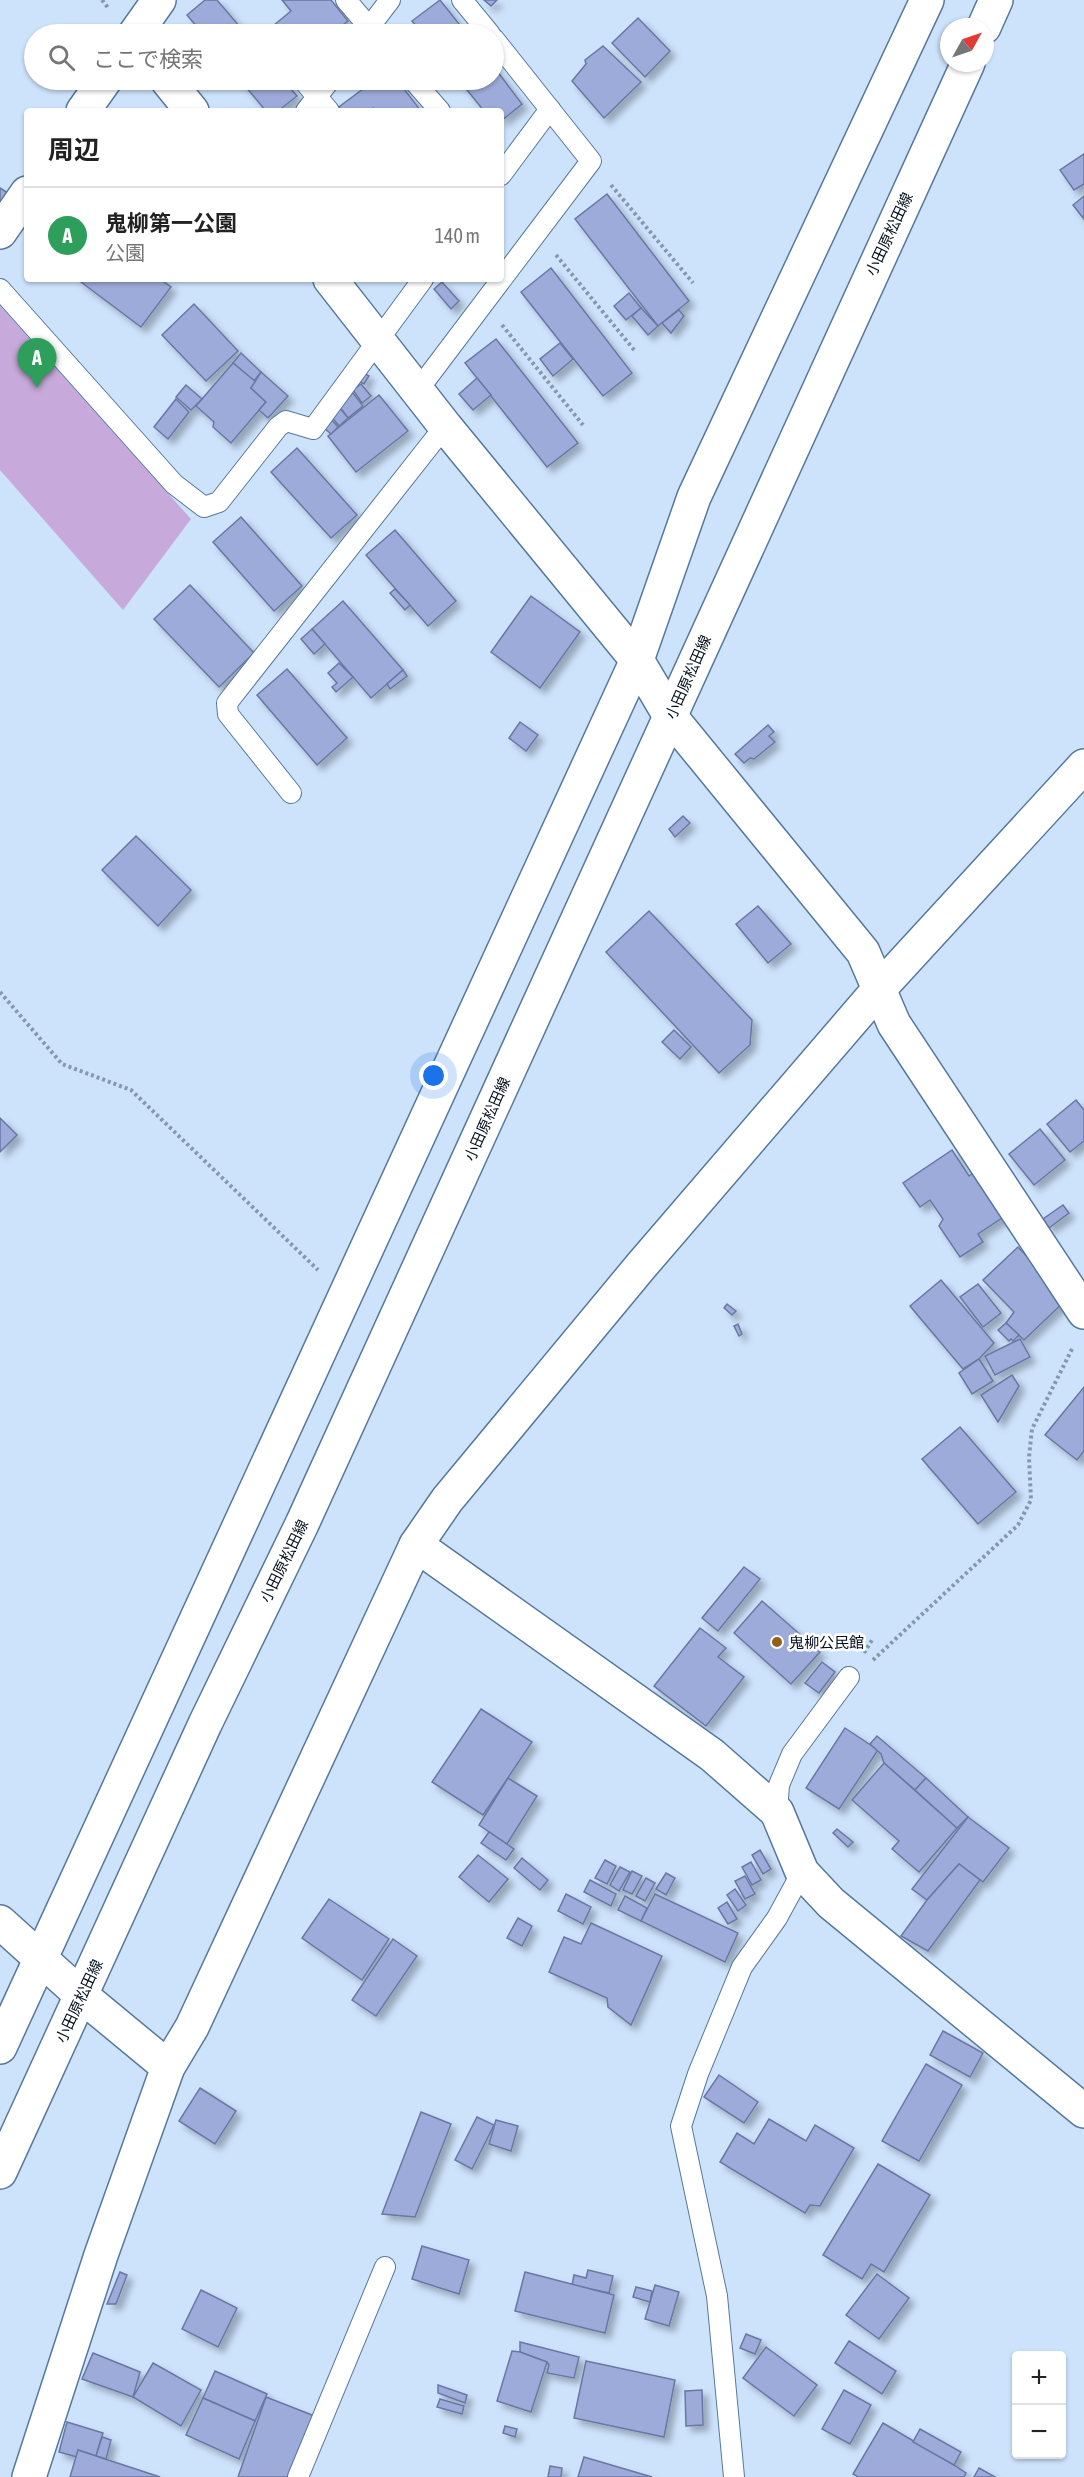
<!DOCTYPE html>
<html lang="ja">
<head>
<meta charset="utf-8">
<style>
	:root { --surface:#fff; --page:#f6f6f6; --text:#222; --muted:#767676; --line:#e0e0e0; --accent:#946114 }
	body { margin:0; font-family:"Asap Condensed","Noto Sans JP",sans-serif; background:var(--page); color:var(--text) }
	.controls { position:absolute; right:18px; bottom:18px; display:grid; overflow:hidden; border-radius:6px; box-shadow:0 2px 4px #0004 }
	.controls button { width:54px; height:54px; display:grid; place-items:center; padding:0; border:0; border-bottom:2px solid var(--line); background:var(--surface); color:var(--text); font:30px sans-serif }
	.compass { position:absolute; left:940px; top:18px; width:54px; height:54px; border-radius:50%; background:var(--surface); box-shadow:0 2px 4px #0004; rotate:50deg }
	.you { position:absolute; left:434px; top:1076px; width:21px; height:21px; margin:-15px; border:4px solid #fff; border-radius:50%; background:#1a73e8; box-shadow:0 0 0 9px #1a73e833 }
	.badge { display:grid; place-items:center; width:39px; height:39px; border-radius:50%; background:var(--accent); color:#fff; font-size:20px; font-weight:700 }
	.pin { position:absolute; translate:-50% -50px; filter:drop-shadow(0 2px 3px #0008) }
	.pin::after { content:''; position:absolute; top:32px; width:21px; height:18px; background:inherit; clip-path:polygon(0 0,100% 0,50% 100%) }
	.list { margin:0; padding:0; list-style:none }
	h2 { display:flex; justify-content:space-between; align-items:center; height:78px; margin:0; padding:0 24px; font-size:26px }
	h2 small { font-size:20px; font-weight:400; color:var(--muted) }
	.list li { display:grid; grid-template-columns:39px 1fr auto; gap:18px; align-items:center; box-sizing:border-box; height:96px; padding:0 24px; border-top:2px solid var(--line) }
	.list b { display:block; font-size:22px; white-space:nowrap }
	.list p { margin:0; font-size:20px; white-space:nowrap; color:var(--muted) }
	.list em { font-size:20px; font-style:normal; color:var(--muted) }
	.icon { flex:none; width:33px; height:33px; fill:none; stroke:currentColor; stroke-width:2; stroke-linecap:round; stroke-linejoin:round }
	.map { position:relative; flex:none; width:1084px; height:2477px; overflow:hidden }
	.search { position:absolute; background:var(--surface); box-shadow:0 2px 4px #0004; left:24px; top:24px; width:480px; height:66px; display:flex; align-items:center; gap:15px; box-sizing:border-box; padding:0 21px; border-radius:33px; color:var(--muted); font-size:22px }
	.panel { position:absolute; background:var(--surface); box-shadow:0 2px 4px #0004; left:24px; top:108px; width:480px; height:174px; border-radius:6px }
	.map>svg:first-child { display:block }
	.green { fill:#c7aadb }
	.building { fill:#9cabd9; stroke:#6a77a2; stroke-width:1.5; filter:url(#shadow) }
	.lines { fill:none; stroke-linecap:round; stroke-linejoin:round }
	.service-casing { stroke:#56789d; stroke-width:22 }
	.minor-casing { stroke:#56789d; stroke-width:36 }
	.secondary-casing { stroke:#56789d; stroke-width:36 }
	.path { stroke:#8698ad; stroke-width:4; stroke-dasharray:3 3; stroke-linecap:butt }
	.service { stroke:#fff; stroke-width:20 }
	.minor { stroke:#fff; stroke-width:33 }
	.secondary { stroke:#fff; stroke-width:33 }
	.poi-dot { fill:#946114; stroke:#fff; stroke-width:2 }
	.labels { text-anchor:middle; dominant-baseline:central; stroke-width:5; stroke-linejoin:round; paint-order:stroke }
	.street-label { font-size:15px; fill:#030e1c; stroke:#fff }
	.poi-label { font-size:15px; fill:#030e1c; stroke:#fff; text-anchor:start }
</style>
</head>
<body>
<div class="map">
<svg width="1084" height="2477" viewBox="0 0 1084 2477">
	<defs>
		<filter id="shadow"><feDropShadow dx="5.5" dy="5.5" stdDeviation="3" flood-color="#0004"/></filter>
	</defs>
	<rect width="100%" height="100%" fill="#cde3fc"/>
	<path class="green" d="M0,306L191,519L123,610L0,470Z"/>
	<g class="building">
		<path d="M205,0H217L246,34H203L187,15Z"/>
		<path d="M282,0H331L348,21L331,34H306L300,27L291,34H282L274,25L291,11Z"/>
		<path d="M440,0L467,34H423L412,21Z"/>
		<path d="M484,0H497L491,6Z"/>
		<path d="M638,18L670,51L645,77L612,43Z"/>
		<path d="M603,46L641,82L604,118L572,81L586,64L585,60Z"/>
		<path d="M494,67L522,104L501,121V111H484L459,80H494Z"/>
		<path d="M240,80H283L297,96L278,111H266Z"/>
		<path d="M375,80H397L421,111H375L373,108L370,111H342L339,107Z"/>
		<path d="M1084,154V184L1074,190L1060,170Z"/>
		<path d="M0,188L8,193L0,205Z"/>
		<path d="M607,194L689,301L658,326L575,219Z"/>
		<path d="M1084,196V219L1073,205Z"/>
		<path d="M551,268L632,373L603,396L521,292Z"/>
		<path d="M77,279H160L171,287L141,327Z"/>
		<path d="M442,282L459,301L451,309L434,289Z"/>
		<path d="M629,293L641,308L626,320L614,306Z"/>
		<path d="M194,304L238,351L206,381L162,335Z"/>
		<path d="M641,308L658,326L648,335L632,316Z"/>
		<path d="M679,310L684,316L671,333L662,323Z"/>
		<path d="M496,339L578,443L547,467L465,363Z"/>
		<path d="M560,343L573,359L553,376L540,359Z"/>
		<path d="M241,353L261,372L254,381L233,363Z"/>
		<path d="M233,363L256,382L251,388L266,402L231,443L213,427L214,422L196,406Z"/>
		<path d="M261,372L288,396L268,418L259,410L266,402L251,388Z"/>
		<path d="M362,372L369,376L364,384L357,380Z"/>
		<path d="M477,378L491,395L473,410L459,394Z"/>
		<path d="M361,384L371,396L362,403L353,390Z"/>
		<path d="M186,385L202,399L191,410L176,397Z"/>
		<path d="M353,393L363,406L348,418L339,406Z"/>
		<path d="M379,395L408,431L356,472L328,436Z"/>
		<path d="M176,399L189,412L168,439L154,427Z"/>
		<path d="M340,408L348,418L339,426L331,416Z"/>
		<path d="M332,420L338,427L331,434L324,428Z"/>
		<path d="M297,448L357,515L331,538L271,472Z"/>
		<path d="M241,517L302,586L274,611L213,542Z"/>
		<path d="M395,530L456,601L428,626L366,555Z"/>
		<path d="M190,585L254,653L219,687L154,619Z"/>
		<path d="M395,589L410,605L405,610L390,593Z"/>
		<path d="M531,596L580,632L540,688L491,652Z"/>
		<path d="M343,601L403,670L371,698L312,629Z"/>
		<path d="M312,629L325,644L314,654L301,639Z"/>
		<path d="M339,663L353,677L336,692L332,687L337,683L328,673Z"/>
		<path d="M287,669L347,738L317,765L257,695Z"/>
		<path d="M403,670L407,676L390,689L387,684Z"/>
		<path d="M520,722L538,735L526,751L509,738Z"/>
		<path d="M768,725L774,732L769,736L775,742L754,759L750,758L744,763L735,754Z"/>
		<path d="M683,816L690,823L675,837L669,829Z"/>
		<path d="M136,836L191,890L158,926L102,870Z"/>
		<path d="M758,906L791,944L768,963L736,924Z"/>
		<path d="M649,911L752,1020L750,1045L719,1073L606,952Z"/>
		<path d="M674,1030L691,1047L680,1059L662,1042Z"/>
		<path d="M1076,1100L1084,1110V1141L1070,1152L1047,1124Z"/>
		<path d="M0,1118L17,1135L0,1152Z"/>
		<path d="M1040,1129L1065,1160L1034,1185L1009,1154Z"/>
		<path d="M952,1150L969,1176L976,1171L1011,1212L978,1234L983,1242L960,1257L939,1226L943,1219L930,1200L920,1207L903,1183Z"/>
		<path d="M1063,1205L1069,1213L1049,1228L1043,1219Z"/>
		<path d="M1018,1247L1067,1299L1024,1340L1006,1323L1014,1312L983,1280Z"/>
		<path d="M941,1280L994,1343L979,1359L963,1369L910,1306Z"/>
		<path d="M978,1284L1001,1313L983,1327L960,1297Z"/>
		<path d="M727,1304L736,1311L732,1315L724,1308Z"/>
		<path d="M1006,1323L1019,1335L1013,1341L1011,1339L1009,1341L998,1330Z"/>
		<path d="M738,1324L742,1334L739,1336L734,1326Z"/>
		<path d="M1020,1339L1030,1357L995,1375L985,1356Z"/>
		<path d="M979,1359L993,1381L972,1394L959,1373Z"/>
		<path d="M1012,1375L1019,1386L998,1422L981,1395Z"/>
		<path d="M1084,1387V1451L1077,1460L1045,1435Z"/>
		<path d="M960,1427L1016,1492L978,1524L922,1459Z"/>
		<path d="M744,1567L760,1579L718,1631L702,1618Z"/>
		<path d="M762,1601L820,1652L791,1684L734,1633Z"/>
		<path d="M700,1628L726,1648L718,1657L744,1677L706,1726L654,1686Z"/>
		<path d="M822,1662L835,1672L819,1693L805,1683Z"/>
		<path d="M481,1709L532,1742L483,1815L432,1782Z"/>
		<path d="M845,1728L878,1750L839,1809L806,1788Z"/>
		<path d="M877,1736L926,1778L915,1790L884,1763L881,1754L870,1744Z"/>
		<path d="M884,1763L957,1828L919,1872L892,1849L899,1841L852,1800Z"/>
		<path d="M508,1778L537,1796L507,1844L479,1825Z"/>
		<path d="M926,1778L968,1817L957,1828L915,1790Z"/>
		<path d="M968,1817L1009,1848L983,1882L959,1864L927,1900L912,1889Z"/>
		<path d="M837,1829L853,1842L848,1847L833,1833Z"/>
		<path d="M489,1832L514,1849L506,1860L481,1843Z"/>
		<path d="M760,1850L771,1869L763,1874L752,1855Z"/>
		<path d="M478,1855L508,1879L489,1902L459,1877Z"/>
		<path d="M522,1858L548,1880L540,1890L514,1868Z"/>
		<path d="M605,1860L616,1866L607,1884L595,1878Z"/>
		<path d="M751,1862L761,1880L752,1885L742,1867Z"/>
		<path d="M959,1864L980,1880L928,1951L901,1936L927,1900Z"/>
		<path d="M620,1867L630,1872L619,1891L610,1885Z"/>
		<path d="M632,1871L642,1876L632,1894L623,1890Z"/>
		<path d="M666,1873L675,1878L666,1895L656,1889Z"/>
		<path d="M745,1876L755,1894L745,1899L735,1881Z"/>
		<path d="M646,1878L655,1883L645,1901L636,1896Z"/>
		<path d="M590,1880L616,1894L611,1906L584,1892Z"/>
		<path d="M735,1889L746,1905L738,1911L727,1895Z"/>
		<path d="M566,1894L591,1907L583,1924L558,1911Z"/>
		<path d="M655,1894L738,1933L725,1962L641,1921Z"/>
		<path d="M625,1896L647,1908L641,1921L618,1910Z"/>
		<path d="M329,1899L389,1939L362,1980L302,1938Z"/>
		<path d="M727,1902L737,1919L728,1924L718,1908Z"/>
		<path d="M518,1918L532,1926L522,1946L507,1938Z"/>
		<path d="M591,1923L662,1956L631,2025L608,2007L607,1998L549,1972L564,1937L581,1944Z"/>
		<path d="M393,1939L417,1956L376,2016L352,2000Z"/>
		<path d="M943,2031L983,2053L970,2077L930,2055Z"/>
		<path d="M926,2064L962,2085L919,2161L882,2141Z"/>
		<path d="M719,2075L758,2102L744,2123L704,2097Z"/>
		<path d="M200,2088L236,2111L215,2144L179,2121Z"/>
		<path d="M421,2112L451,2124L415,2217L382,2214Z"/>
		<path d="M477,2117L494,2125L472,2169L455,2160Z"/>
		<path d="M769,2119L806,2141L815,2125L854,2148L820,2206L810,2205L805,2213L720,2162L737,2133L754,2144Z"/>
		<path d="M496,2120L518,2126L511,2151L489,2144Z"/>
		<path d="M878,2164L930,2195L884,2272L871,2264L862,2279L823,2255Z"/>
		<path d="M422,2246L469,2260L459,2294L412,2279Z"/>
		<path d="M588,2270L613,2276L609,2293L572,2285L574,2275L586,2278Z"/>
		<path d="M120,2272L127,2275L116,2304H107Z"/>
		<path d="M525,2272L614,2295L605,2333L515,2311Z"/>
		<path d="M877,2274L909,2298L879,2339L846,2315Z"/>
		<path d="M655,2285L679,2292L669,2326L645,2319Z"/>
		<path d="M636,2287L652,2291L650,2302L633,2297Z"/>
		<path d="M201,2290L237,2308L218,2347L182,2329Z"/>
		<path d="M746,2334L761,2340L755,2354L740,2348Z"/>
		<path d="M849,2341L896,2371L882,2394L835,2363Z"/>
		<path d="M520,2342L579,2357L574,2378L547,2373L549,2365L547,2362L520,2352Z"/>
		<path d="M766,2347L817,2385L794,2416L743,2378Z"/>
		<path d="M512,2351L520,2352L547,2362L531,2412L497,2401Z"/>
		<path d="M93,2353L140,2372L133,2397L82,2379Z"/>
		<path d="M586,2361L675,2380L664,2437L574,2418Z"/>
		<path d="M153,2363L201,2390L181,2426L133,2397Z"/>
		<path d="M215,2371L267,2394L255,2421L203,2398Z"/>
		<path d="M438,2385L467,2395L465,2403L438,2393Z"/>
		<path d="M702,2390L703,2425L686,2426L685,2391Z"/>
		<path d="M844,2390L871,2405L850,2444L822,2429Z"/>
		<path d="M266,2397L317,2417L291,2477H238Z"/>
		<path d="M203,2398L255,2421L239,2459L186,2435Z"/>
		<path d="M440,2399L464,2406L462,2414L437,2407Z"/>
		<path d="M67,2422L103,2433L96,2456L78,2450L77,2457L59,2452Z"/>
		<path d="M883,2423L954,2465L966,2473L964,2477H858L853,2474Z"/>
		<path d="M505,2426L517,2429L515,2437L503,2433Z"/>
		<path d="M920,2429L961,2452L954,2465L913,2442Z"/>
		<path d="M102,2437L111,2440L106,2459L96,2456Z"/>
		<path d="M78,2450L96,2456L160,2477H70Z"/>
		<path d="M584,2457L652,2477H578Z"/>
		<path d="M550,2466L562,2468L561,2477H548Z"/>
		<path d="M979,2468L995,2477H974Z"/>
	</g>
	<g class="lines">
		<defs>
			<g id="service">
				<path d="M346,0L375,34"/>
				<path d="M462,0L490,34"/>
				<path d="M364,34L390,0"/>
				<path d="M303,80L329,111"/>
				<path d="M413,80L440,111"/>
				<path d="M306,111L330,80"/>
				<path d="M501,175L550,109"/>
				<path d="M0,289L174,484L204,507L219,502L278,427L286,421L313,429L423,279"/>
				<path d="M418,390L591,161L494,39"/>
				<path d="M291,793L228,714L227,703L445,426"/>
				<path d="M777,1812L779,1785L792,1754L849,1677"/>
				<path d="M298,2477L385,2267"/>
				<path d="M734,2477L717,2296L681,2126L698,2074L742,1967L777,1918L802,1872"/>
			</g>
			<g id="minor">
				<path d="M135,34L159,0"/>
				<path d="M167,80L192,111"/>
				<path d="M83,111L105,80"/>
				<path d="M0,232L27,193"/>
				<path d="M330,279L445,426L637,660L670,716L863,952L894,1024L1084,1312"/>
				<path d="M416,1545L712,1755L777,1812L802,1872L831,1903L1084,2111"/>
				<path d="M0,1922L82,1996L168,2067"/>
				<path d="M29,2477L101,2255L168,2067L192,2027L416,1545L447,1500L641,1266L880,988L1084,766"/>
			</g>
			<g id="secondary">
				<path d="M984,27L996,0"/>
				<path d="M0,2047L637,660L694,497L927,0"/>
				<path d="M0,2172L205,1724L302,1524L968,63"/>
			</g>
		</defs>
		<use href="#service" class="service-casing"/>
		<use href="#minor" class="minor-casing"/>
		<use href="#secondary" class="secondary-casing"/>
		<g class="path">
			<path d="M102,0L109,9"/>
			<path d="M611,185L693,283"/>
			<path d="M556,255L635,351"/>
			<path d="M502,325L583,425"/>
			<path d="M0,992L62,1064L131,1090L318,1270"/>
			<path d="M864,1653L872,1640"/>
			<path d="M873,1660L1018,1525L1031,1500L1029,1457L1032,1429L1073,1347"/>
		</g>
		<use href="#service" class="service"/>
		<use href="#minor" class="minor"/>
		<use href="#secondary" class="secondary"/>
	</g>
	<circle class="poi-dot" cx="777" cy="1642" r="6"/>
	<g class="labels">
		<g class="street-label">
			<text transform="translate(889 234) rotate(-65)">小田原松田線</text>
			<text transform="translate(688 677) rotate(-66)">小田原松田線</text>
			<text transform="translate(487 1119) rotate(-66)">小田原松田線</text>
			<text transform="translate(284 1561) rotate(-64)">小田原松田線</text>
			<text transform="translate(79 2001) rotate(-65)">小田原松田線</text>
		</g>
		<g class="poi-label">
			<text x="789" y="1642">鬼柳公民館</text>
		</g>
	</g>
</svg>
<div class="controls">
<button>+</button>
<button>−</button>
</div>
<svg class="compass" viewBox="-18 -18 36 36"><path d="M0-13l5 13h-10z" fill="#e53935"/><path d="M0 13l5-13h-10z" fill="#767676"/></svg>
<div class="you"></div>
<div class="pin badge" style="left:37px;top:388px;background:#2e9e5b">A</div>
<div class="search"><svg class="icon" aria-label="search" viewBox="0 0 24 24"><circle cx="10" cy="10" r="6"/><path d="M15 15l6 6"/></svg>ここで検索</div>
<section class="panel">
<h2>周辺<small></small></h2>
<ul class="list">
<li><span class="badge" style="background:#2e9e5b">A</span><div><b>鬼柳第一公園</b><p>公園</p></div><em>140 m</em></li>
</ul>
</section>
</div>
</body>
</html>
